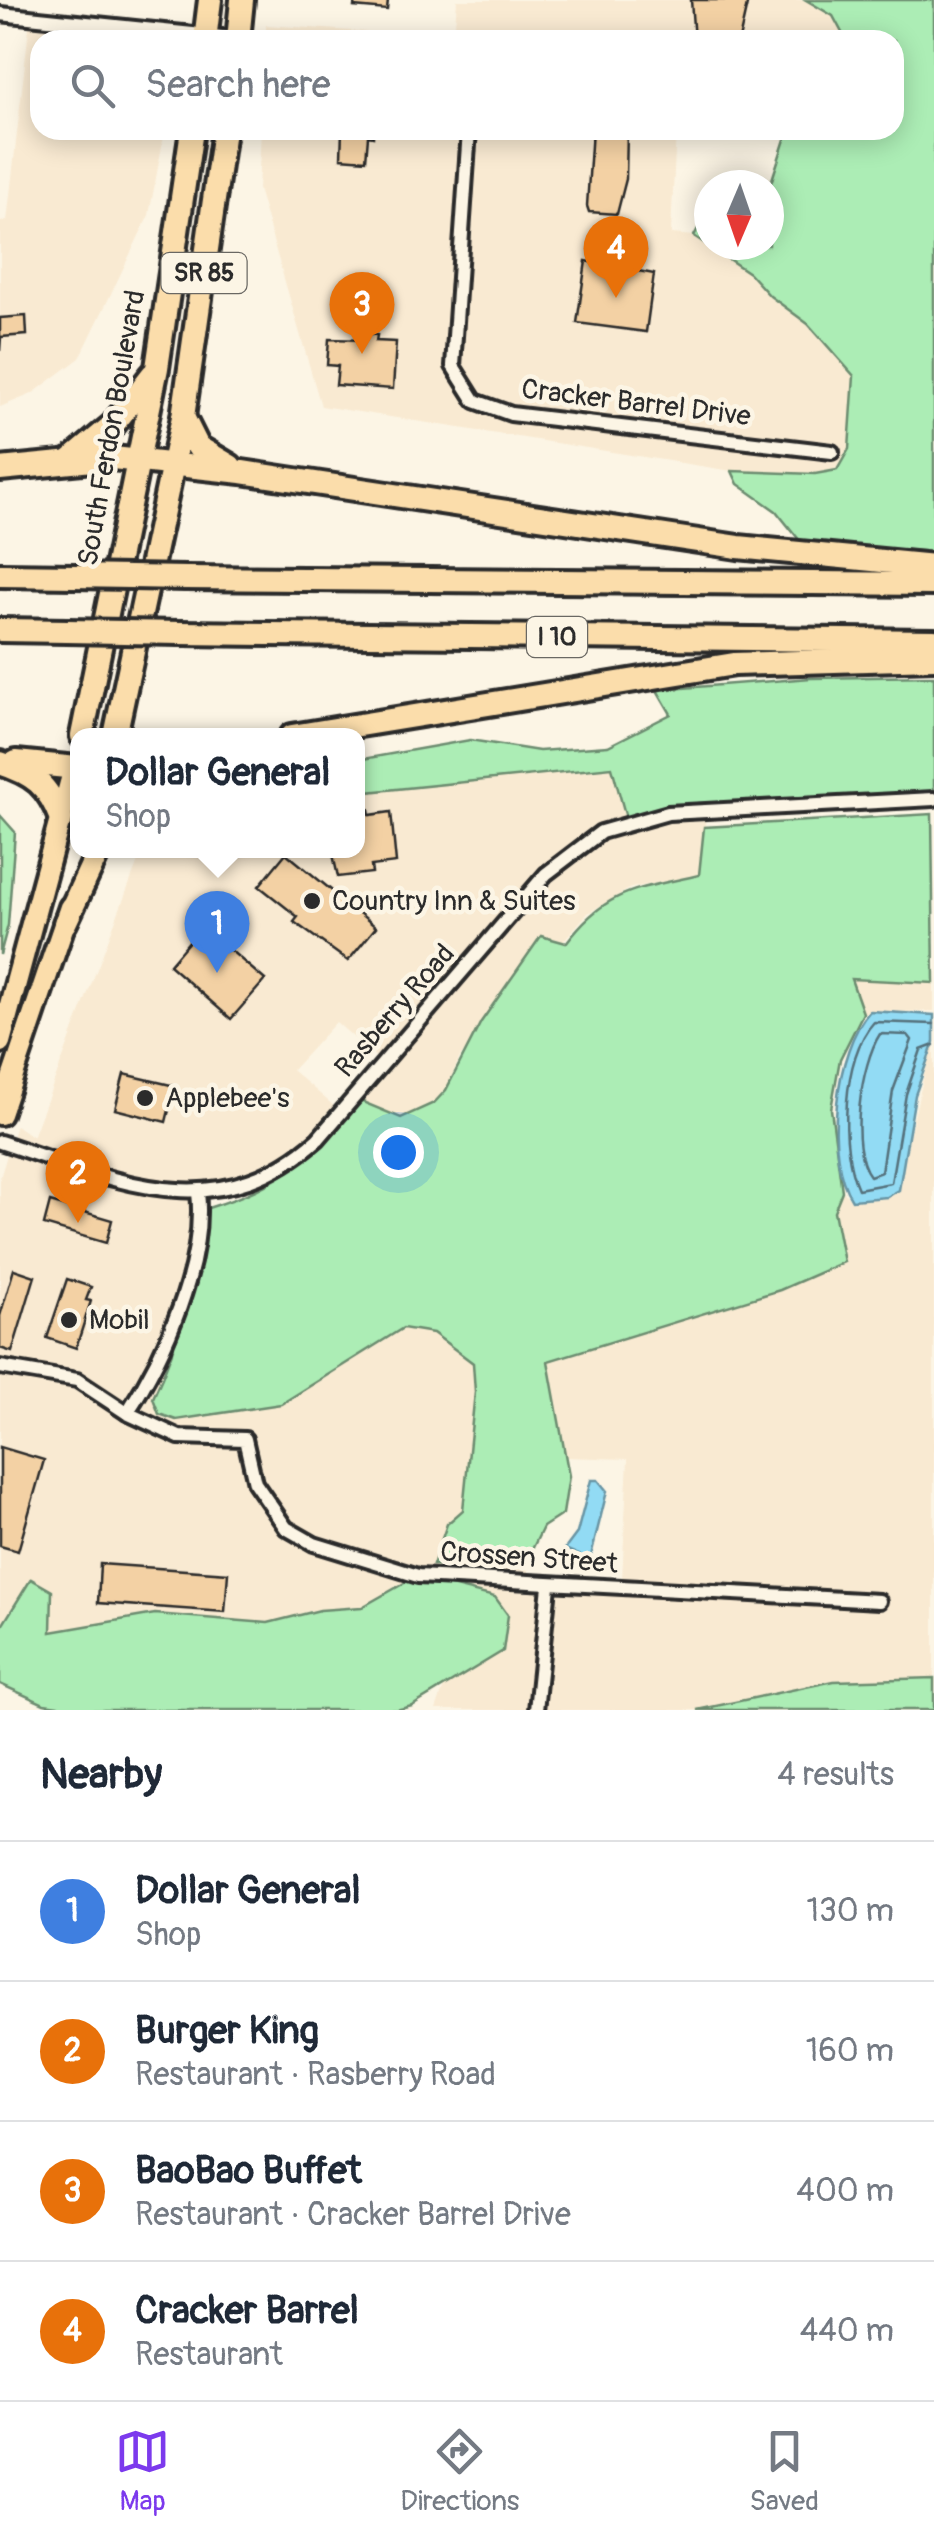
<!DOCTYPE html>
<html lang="en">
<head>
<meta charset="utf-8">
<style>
	:root { --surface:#fff; --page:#f2f2f3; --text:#1f2937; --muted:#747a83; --line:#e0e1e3; --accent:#7c3aed }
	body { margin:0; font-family:Pangolin,sans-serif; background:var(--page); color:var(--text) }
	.compass { position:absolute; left:694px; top:170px; width:90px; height:90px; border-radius:50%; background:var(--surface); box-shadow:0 5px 25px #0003; rotate:182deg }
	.you { position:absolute; left:398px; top:1152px; width:35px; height:35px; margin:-25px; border:8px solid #fff; border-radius:50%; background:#1a73e8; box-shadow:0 0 0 15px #1a73e833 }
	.badge { display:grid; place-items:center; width:65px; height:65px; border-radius:50%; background:var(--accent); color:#fff; font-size:32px; font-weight:700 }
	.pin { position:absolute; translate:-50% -82px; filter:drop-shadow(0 2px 5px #0008) }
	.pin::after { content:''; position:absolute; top:52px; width:35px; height:30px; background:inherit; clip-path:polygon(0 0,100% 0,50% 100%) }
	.popup { position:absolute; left:70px; top:728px; width:295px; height:130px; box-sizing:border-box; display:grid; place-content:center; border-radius:20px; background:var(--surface); filter:drop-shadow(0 2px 8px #0005); font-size:32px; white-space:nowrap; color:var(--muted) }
	.popup b { font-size:38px; color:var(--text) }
	.popup::after { content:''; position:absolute; left:50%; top:100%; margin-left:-20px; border:20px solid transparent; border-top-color:var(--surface) }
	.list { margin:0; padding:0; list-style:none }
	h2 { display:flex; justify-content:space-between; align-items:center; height:130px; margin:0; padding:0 40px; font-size:42px }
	h2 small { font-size:32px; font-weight:400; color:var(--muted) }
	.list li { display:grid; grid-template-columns:65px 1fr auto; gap:30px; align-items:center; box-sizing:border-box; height:140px; padding:0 40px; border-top:2px solid var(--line) }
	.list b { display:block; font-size:38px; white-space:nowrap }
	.list p { margin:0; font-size:32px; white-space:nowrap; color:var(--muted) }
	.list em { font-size:32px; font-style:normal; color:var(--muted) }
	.icon { flex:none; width:55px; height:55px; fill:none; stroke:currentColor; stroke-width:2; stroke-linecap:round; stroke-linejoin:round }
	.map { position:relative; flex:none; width:934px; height:1710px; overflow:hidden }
	.search { position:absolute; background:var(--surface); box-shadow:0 5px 25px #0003; left:30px; right:30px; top:30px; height:110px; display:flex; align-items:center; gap:25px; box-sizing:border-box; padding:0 35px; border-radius:30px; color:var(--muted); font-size:38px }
	.sheet { height:690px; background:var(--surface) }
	nav { display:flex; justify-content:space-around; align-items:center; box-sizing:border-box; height:140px; border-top:2px solid var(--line); background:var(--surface); font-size:28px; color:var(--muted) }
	nav a { display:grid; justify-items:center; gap:5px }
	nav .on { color:var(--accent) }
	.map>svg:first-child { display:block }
	.built { fill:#f9ead2 }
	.green { fill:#acedb5; stroke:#6c8c70; stroke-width:2.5 }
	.water { fill:#92dbf4; stroke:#6995a4; stroke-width:2.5 }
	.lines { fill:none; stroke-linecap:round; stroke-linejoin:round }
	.shore { stroke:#54717b; stroke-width:2.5 }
	.building { fill:#f3d1a4; stroke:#2b2b2b; stroke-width:2.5 }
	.street-casing { stroke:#2b2b2b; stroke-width:20 }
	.primary-casing { stroke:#2b2b2b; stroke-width:28 }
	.highway-casing { stroke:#2b2b2b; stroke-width:30 }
	.street { stroke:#fcf5e5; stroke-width:12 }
	.primary { stroke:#fbddab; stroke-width:20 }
	.highway { stroke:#fbddab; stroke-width:22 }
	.highway-bridge-casing { stroke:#2b2b2b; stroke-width:30; stroke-linecap:butt }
	.highway-bridge { stroke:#fbddab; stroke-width:22 }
	.poi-dot { fill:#2b2b2b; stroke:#fcf5e5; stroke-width:4 }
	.labels { text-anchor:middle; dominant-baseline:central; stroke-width:9; stroke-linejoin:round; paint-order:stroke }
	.shield { fill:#fcf5e5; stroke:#6a6863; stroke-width:2.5 }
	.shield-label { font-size:25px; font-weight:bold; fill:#2b2b2b }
	.street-label { font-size:28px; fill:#2b2b2b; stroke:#fcf5e5 }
	.poi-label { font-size:28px; fill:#2b2b2b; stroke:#fcf5e5; text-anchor:start }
</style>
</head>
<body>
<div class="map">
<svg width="934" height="1710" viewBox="0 0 934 1710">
	<rect width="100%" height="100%" fill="#fcf5e5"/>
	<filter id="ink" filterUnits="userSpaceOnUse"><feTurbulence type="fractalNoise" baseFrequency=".01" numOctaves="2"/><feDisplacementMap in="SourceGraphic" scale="20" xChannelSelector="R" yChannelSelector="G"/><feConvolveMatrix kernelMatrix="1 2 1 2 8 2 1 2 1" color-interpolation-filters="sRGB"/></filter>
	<g filter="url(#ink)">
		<g class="built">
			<path d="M457,0H806L833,16L846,40H266V25L454,38Z"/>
			<path d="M30,19L182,38L40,40V130H165L149,215L80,358L32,394L0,407V222L7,221Z"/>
			<path d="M261,130H676L671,234L694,236L749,273L770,296L808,324L854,376L849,449L836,470L815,474L732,471L321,406L258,189Z"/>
			<path d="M613,767L626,817L706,813L700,875L631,888L588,913L460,1057L446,1090L434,1103L401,1118L345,1094L377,1058L336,1022L292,1070L335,1107L293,1152L209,1198L204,1244L172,1357L153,1398L176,1420L281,1404L403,1328L433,1333L473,1363L475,1392L463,1510L447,1524L434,1565L524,1566L533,1576L622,1579L628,1459L566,1457L548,1361L780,1290L844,1263L834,1211L842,1191L853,1201L885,1192L898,1181L934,1035V1678L834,1681L697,1710H436L444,1687L503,1651L415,1577L362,1607L320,1610L268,1623L155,1614L51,1632L0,1629V1178L16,1125L33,1137L142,851L357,850V793Z"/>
			<path d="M851,978L934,983V1011L863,1013Z"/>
		</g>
		<g class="green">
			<path d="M806,0H934V552L801,542L776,511L738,484L732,471L815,474L837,470L849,449L854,376L808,324L770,296L749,273L694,236L703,219L709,218V245H769V189L788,130H894V40H846L833,16Z"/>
			<path d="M934,676V798L626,818L612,767L357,793V760L470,740L539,751L608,746L671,714L657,690L811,678Z"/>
			<path d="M932,814L934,983L851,979L863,1013L840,1059L831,1109L842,1191L834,1211L844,1262L780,1290L548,1361L569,1476L563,1514L543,1527L524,1566L433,1565L447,1524L463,1510L475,1392L473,1363L433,1333L403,1328L281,1404L176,1420L159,1414L153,1398C178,1345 201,1267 208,1208C286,1183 306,1162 358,1100L401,1118L434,1103L446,1090L481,1022L541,936L566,943C606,889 638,889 699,875L704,827Z"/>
			<path d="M0,815L15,832L8,925L0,955Z"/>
			<path d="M415,1577L495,1597L508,1615L503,1651L412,1706L396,1710H86L44,1704L0,1684V1629L31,1579L52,1591L51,1632L155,1614L268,1623L320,1610L362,1607Z"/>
			<path d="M934,1678V1710H697L834,1681Z"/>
		</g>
		<g class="water">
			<path d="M870,1011L934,1015V1042L915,1095L899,1190L887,1197L852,1200C823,1157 835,1049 870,1011Z"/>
			<path d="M591,1480H598L607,1491L590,1560L565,1549L577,1533Z"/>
		</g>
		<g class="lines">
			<g class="shore">
				<path d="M934,1024L874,1022C842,1056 839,1148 858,1189L891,1183L906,1094L921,1050L934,1045"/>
				<path d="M880,1034L908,1035L912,1040L893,1091L881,1172L870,1176C848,1148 861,1063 880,1034Z"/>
			</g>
		</g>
		<g class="building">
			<path d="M355,0H388L387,10L354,7Z"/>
			<path d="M691,0H748L739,40H694Z"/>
			<path d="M342,130H373V137L368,136L366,160L341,158Z"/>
			<path d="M592,130H627L626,179L617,214L589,212L587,206Z"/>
			<path d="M586,261L654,274L646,332L577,323Z"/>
			<path d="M26,316L27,335L1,337L0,351V318Z"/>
			<path d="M366,334L377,335L376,341L396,342L393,389L336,385L338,366L327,365L329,339L366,340Z"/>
			<path d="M369,809L370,815L391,812L396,863L371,866L372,873L338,877L332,850H357V810Z"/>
			<path d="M286,853L376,927L348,961L294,922L298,917L259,886Z"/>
			<path d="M202,926L265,980L231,1019L169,965Z"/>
			<path d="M124,1074L175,1086L166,1122L115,1109Z"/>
			<path d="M50,1202L112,1220L106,1243L44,1225Z"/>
			<path d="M14,1269L35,1276L12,1352L0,1348V1316Z"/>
			<path d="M67,1279L91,1287L86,1300L91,1301L76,1348L47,1338Z"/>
			<path d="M0,1447L44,1460L18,1551L0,1546Z"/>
			<path d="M100,1564L228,1573L225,1612L98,1603Z"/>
		</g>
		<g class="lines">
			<defs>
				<g id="street">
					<path d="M0,14L241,39"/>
					<path d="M469,130L453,366L475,401L511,414L832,452"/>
					<path d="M0,1142C114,1179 214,1231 318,1139L546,874L601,832L668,813L934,799"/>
					<path d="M0,1367L77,1380L127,1413L179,1437L245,1439L255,1483L286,1528L314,1544L418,1576L879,1601"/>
					<path d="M127,1413C165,1355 206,1263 198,1192"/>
					<path d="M536,1710L549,1586"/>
				</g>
				<g id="primary">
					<path d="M0,1042L74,768"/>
					<path d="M0,1114L70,907"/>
				</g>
				<g id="highway">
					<path d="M205,40L210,0"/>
					<path d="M238,40L242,0"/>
					<path d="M183,417L198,447L230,466"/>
					<path d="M71,460L113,425L152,375"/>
					<path d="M0,469L113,458L242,472L738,547L934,566"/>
					<path d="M0,575L74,576"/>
					<path d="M186,578L934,584"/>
					<path d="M0,630L67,631"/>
					<path d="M180,633L934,641"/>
					<path d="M82,736L157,368L192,130"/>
					<path d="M115,736L183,417L224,130"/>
					<path d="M292,736L734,664L934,658"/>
					<path d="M16,762L77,768"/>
					<path d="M0,763C34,774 48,785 61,819"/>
					<path d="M65,923L99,850"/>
				</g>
			</defs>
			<use href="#street" class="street-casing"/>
			<use href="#primary" class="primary-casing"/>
			<use href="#highway" class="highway-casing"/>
			<use href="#street" class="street"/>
			<use href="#primary" class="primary"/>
			<use href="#highway" class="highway"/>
			<defs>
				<g id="highway-bridge">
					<path d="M74,576L186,578"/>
					<path d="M67,631L180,633"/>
				</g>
			</defs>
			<use href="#highway-bridge" class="highway-bridge-casing"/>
			<use href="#highway-bridge" class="highway-bridge"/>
		</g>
	</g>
	<g class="poi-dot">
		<circle cx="312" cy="901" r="10"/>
		<circle cx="145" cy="1098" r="10"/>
		<circle cx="69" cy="1320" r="10"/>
	</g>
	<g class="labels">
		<g class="shield">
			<rect x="161.5" y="253" width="85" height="40" rx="8"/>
			<rect x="527" y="617" width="60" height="40" rx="8"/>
		</g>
		<g class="shield-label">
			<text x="204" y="273">SR 85</text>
			<text x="557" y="637">I 10</text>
		</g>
		<g class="street-label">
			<text transform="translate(636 403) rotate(7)">Cracker Barrel Drive</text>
			<text transform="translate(112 428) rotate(-80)">South Ferdon Boulevard</text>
			<text transform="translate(395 1011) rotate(-49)">Rasberry Road</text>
			<text transform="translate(529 1558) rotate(4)">Crossen Street</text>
		</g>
		<g class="poi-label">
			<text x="332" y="901">Country Inn &amp; Suites</text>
			<text x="165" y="1098">Applebee's</text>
			<text x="89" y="1320">Mobil</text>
		</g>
	</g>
</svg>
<svg class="compass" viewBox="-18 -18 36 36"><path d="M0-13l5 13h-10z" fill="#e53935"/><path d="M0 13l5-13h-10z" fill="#747a83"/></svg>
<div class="you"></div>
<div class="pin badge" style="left:217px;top:973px;background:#3f7fe0">1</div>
<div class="popup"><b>Dollar General</b>Shop</div>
<div class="pin badge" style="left:78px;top:1223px;background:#e8710a">2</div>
<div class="pin badge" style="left:362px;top:354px;background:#e8710a">3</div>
<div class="pin badge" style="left:616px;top:298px;background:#e8710a">4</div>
<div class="search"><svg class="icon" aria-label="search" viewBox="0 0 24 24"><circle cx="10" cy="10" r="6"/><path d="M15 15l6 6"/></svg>Search here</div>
</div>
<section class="sheet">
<h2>Nearby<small>4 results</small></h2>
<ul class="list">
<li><span class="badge" style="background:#3f7fe0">1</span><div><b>Dollar General</b><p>Shop</p></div><em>130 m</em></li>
<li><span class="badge" style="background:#e8710a">2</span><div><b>Burger King</b><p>Restaurant · Rasberry Road</p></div><em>160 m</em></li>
<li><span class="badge" style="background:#e8710a">3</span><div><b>BaoBao Buffet</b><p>Restaurant · Cracker Barrel Drive</p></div><em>400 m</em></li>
<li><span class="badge" style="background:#e8710a">4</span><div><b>Cracker Barrel</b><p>Restaurant</p></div><em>440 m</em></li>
</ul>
</section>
<nav>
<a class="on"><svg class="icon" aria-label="map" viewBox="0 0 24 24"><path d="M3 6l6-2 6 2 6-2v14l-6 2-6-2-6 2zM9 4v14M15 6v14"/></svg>Map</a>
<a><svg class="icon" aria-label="directions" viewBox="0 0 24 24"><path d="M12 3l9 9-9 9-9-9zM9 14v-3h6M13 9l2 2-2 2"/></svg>Directions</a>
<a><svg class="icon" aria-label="saved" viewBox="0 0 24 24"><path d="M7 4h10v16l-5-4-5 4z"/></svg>Saved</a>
</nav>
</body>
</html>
